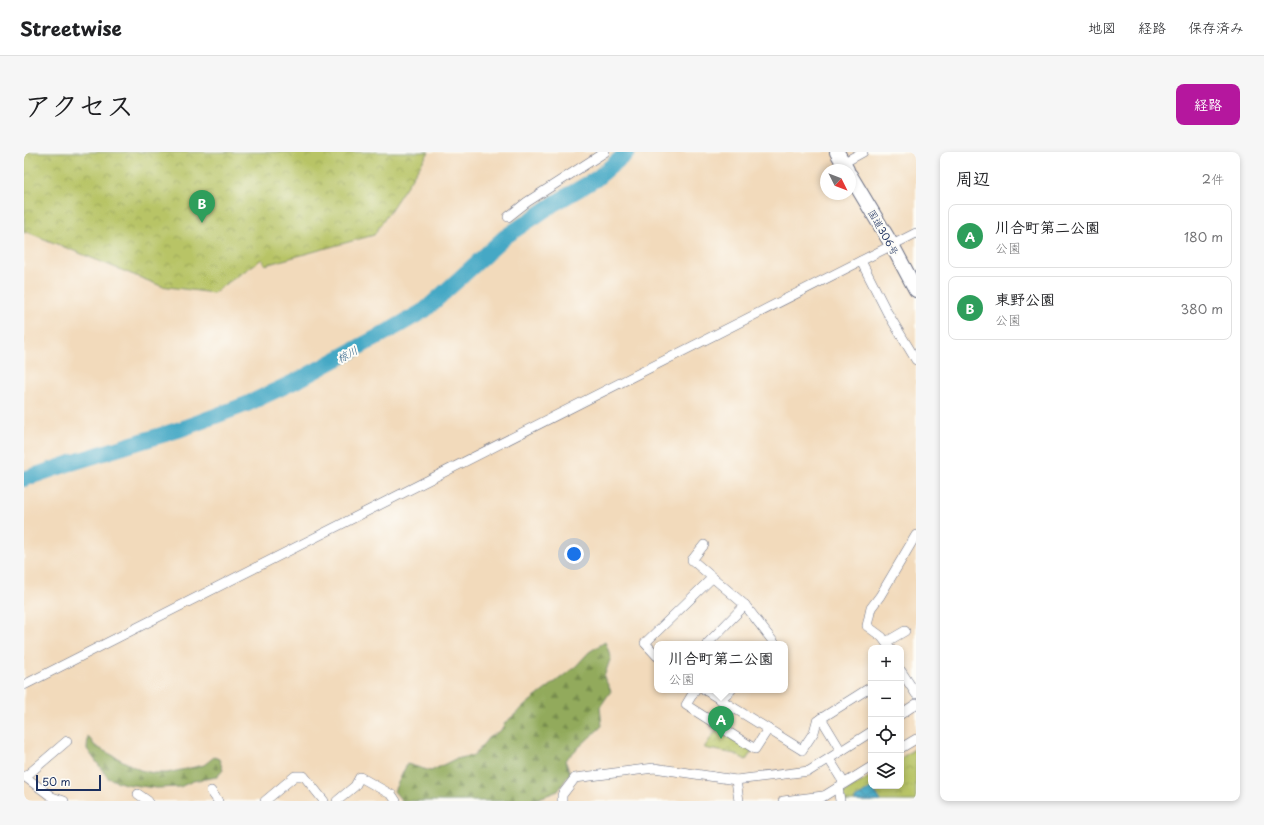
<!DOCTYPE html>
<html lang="ja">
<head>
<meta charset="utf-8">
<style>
	:root { --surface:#fff; --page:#f6f6f6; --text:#202124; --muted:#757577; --line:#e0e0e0; --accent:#b5179e }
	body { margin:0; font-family:"Playpen Sans","Klee One",sans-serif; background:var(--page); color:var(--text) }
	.controls { position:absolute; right:12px; bottom:12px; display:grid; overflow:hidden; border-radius:8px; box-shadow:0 2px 6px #0003 }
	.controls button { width:36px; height:36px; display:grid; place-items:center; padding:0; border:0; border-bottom:1px solid var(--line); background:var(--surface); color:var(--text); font:20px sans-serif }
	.compass { position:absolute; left:796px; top:12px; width:36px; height:36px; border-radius:50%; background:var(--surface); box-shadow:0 2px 6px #0003; rotate:132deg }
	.scale { position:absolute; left:12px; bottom:10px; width:65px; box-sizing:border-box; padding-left:4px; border:2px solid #1b2f5e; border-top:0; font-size:11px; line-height:14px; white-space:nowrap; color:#1b2f5e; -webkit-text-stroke:3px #fdfcf7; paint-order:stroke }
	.you { position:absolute; left:550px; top:402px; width:14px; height:14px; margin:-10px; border:3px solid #fff; border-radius:50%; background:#1a73e8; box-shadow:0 0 0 6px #1a73e833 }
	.badge { display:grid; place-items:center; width:26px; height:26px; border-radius:50%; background:var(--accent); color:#fff; font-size:13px; font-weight:700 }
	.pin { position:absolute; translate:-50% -33px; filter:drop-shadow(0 1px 2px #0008) }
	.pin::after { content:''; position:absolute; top:21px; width:14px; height:12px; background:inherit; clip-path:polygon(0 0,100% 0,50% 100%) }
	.popup { position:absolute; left:630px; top:489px; width:134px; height:52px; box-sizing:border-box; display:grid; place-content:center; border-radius:8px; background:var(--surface); filter:drop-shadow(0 1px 3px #0005); font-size:13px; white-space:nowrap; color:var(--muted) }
	.popup b { font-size:15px; color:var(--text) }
	.popup::after { content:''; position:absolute; left:50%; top:100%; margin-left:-8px; border:8px solid transparent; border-top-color:var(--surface) }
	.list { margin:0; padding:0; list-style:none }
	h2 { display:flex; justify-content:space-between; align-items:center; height:52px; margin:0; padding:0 16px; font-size:17px }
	h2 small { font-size:13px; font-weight:400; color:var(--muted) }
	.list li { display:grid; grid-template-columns:26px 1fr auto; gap:12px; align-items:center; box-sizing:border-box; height:64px; margin:0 8px 8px; padding:0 8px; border:1px solid var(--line); border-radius:8px }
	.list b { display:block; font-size:15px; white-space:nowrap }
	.list p { margin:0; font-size:13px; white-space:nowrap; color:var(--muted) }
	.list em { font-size:13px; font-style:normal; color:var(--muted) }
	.icon { flex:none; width:22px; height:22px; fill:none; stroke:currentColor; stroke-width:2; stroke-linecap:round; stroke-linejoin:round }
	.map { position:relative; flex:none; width:892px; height:649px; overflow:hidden; border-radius:8px }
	header { display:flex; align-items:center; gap:24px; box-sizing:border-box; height:56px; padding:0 20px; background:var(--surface); border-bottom:1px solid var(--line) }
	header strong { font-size:19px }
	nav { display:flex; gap:22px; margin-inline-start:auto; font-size:14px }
	.intro { display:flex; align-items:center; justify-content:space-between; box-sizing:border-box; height:96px; padding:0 24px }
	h1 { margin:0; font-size:28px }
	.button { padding:10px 18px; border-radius:8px; background:var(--accent); color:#fff; font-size:14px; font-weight:700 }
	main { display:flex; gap:24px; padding:0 24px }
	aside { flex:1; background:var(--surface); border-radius:8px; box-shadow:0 2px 6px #0003 }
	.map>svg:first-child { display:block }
	.forest { fill:url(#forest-firs); stroke:#566c5c }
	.park { fill:url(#park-crowns); stroke:#6a7a62 }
	.water { fill:url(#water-waves); stroke:#306c92 }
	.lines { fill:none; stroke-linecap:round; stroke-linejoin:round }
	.river { stroke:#45a8c5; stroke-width:16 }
	.minor-casing { stroke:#666b7f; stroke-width:10 }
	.highway-casing { stroke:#666b7f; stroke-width:16 }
	.minor { stroke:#fff; stroke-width:9 }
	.highway { stroke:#fff; stroke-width:14 }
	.labels { text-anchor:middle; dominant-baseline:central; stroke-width:4; stroke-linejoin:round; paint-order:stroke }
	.street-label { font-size:10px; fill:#1b2f5e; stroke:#fdfcf7 }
	.water-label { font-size:11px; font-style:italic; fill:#2c5f87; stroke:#fdfcf7 }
</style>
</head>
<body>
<header>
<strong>Streetwise</strong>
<nav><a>地図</a><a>経路</a><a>保存済み</a></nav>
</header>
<div class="intro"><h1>アクセス</h1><a class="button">経路</a></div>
<main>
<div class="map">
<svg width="892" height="649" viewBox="0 0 892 649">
	<defs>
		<pattern id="forest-firs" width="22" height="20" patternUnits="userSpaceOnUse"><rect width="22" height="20" fill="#92aa5b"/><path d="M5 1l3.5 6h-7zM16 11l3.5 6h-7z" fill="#768b4e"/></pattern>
		<pattern id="park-crowns" width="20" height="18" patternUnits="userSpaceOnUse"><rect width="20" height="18" fill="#b8c466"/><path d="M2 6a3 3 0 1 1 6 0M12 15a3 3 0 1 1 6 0" fill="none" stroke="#95a057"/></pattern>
		<pattern id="water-waves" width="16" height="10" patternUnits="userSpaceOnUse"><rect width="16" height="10" fill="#45a8c5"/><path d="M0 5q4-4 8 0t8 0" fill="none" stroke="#3989a3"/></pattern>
	</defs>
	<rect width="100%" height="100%" fill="#fdfcf7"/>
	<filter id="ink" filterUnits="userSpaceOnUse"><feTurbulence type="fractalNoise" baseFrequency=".025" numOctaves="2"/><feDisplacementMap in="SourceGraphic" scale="8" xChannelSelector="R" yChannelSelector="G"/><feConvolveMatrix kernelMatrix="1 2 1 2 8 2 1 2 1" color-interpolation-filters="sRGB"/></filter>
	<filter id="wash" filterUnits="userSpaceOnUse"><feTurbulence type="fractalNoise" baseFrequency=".012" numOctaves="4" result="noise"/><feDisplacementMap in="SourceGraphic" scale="16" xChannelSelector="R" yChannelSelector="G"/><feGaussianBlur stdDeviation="0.9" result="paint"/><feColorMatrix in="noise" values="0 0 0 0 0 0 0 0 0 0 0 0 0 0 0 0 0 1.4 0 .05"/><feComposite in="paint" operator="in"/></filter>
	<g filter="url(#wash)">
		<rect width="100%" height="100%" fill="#f2dabb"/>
		<g class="forest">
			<path d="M581,490L587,505L580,525L587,539L576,555L578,574L541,608L546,621L534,639L507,649H378L370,639L383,612L407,619L431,607L451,603L464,586L477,578L481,571L505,550L552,514L565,500Z"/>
			<path d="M64,584L71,594L116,618L130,621H143L180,613L190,605L195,607L199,618L193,625L169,629L156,635L132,636L101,632L84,626L63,597Z"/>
		</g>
		<g class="park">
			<path d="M0,0H405L350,83L241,113L238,107L189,141L137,134L3,80L0,81Z"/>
			<path d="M692,578L728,599L722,608L711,602L680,596Z"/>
			<path d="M892,596V649H819L818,642L847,624V634H877V606Z"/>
		</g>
		<path class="water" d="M848,635L857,649H831V647Z"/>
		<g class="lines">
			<path class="river" d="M0,327L47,311L157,277L223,252L276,227L370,176L401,158L481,85L531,51L572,27L604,0"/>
		</g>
	</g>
	<g filter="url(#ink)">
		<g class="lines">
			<defs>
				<g id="minor">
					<path d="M819,11L839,0"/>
					<path d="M484,65L503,50L581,0"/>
					<path d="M837,109L863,160L892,208"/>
					<path d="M680,393L668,408L721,453L683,492"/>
					<path d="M721,453L751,492"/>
					<path d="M862,490L881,479"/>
					<path d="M866,496L858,485L843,474L847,456L856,444L892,383"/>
					<path d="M633,504L621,491L688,426"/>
					<path d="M877,519L892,542"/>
					<path d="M0,533L892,81"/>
					<path d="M671,538L662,553L731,597L744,577"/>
					<path d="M681,538L778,598L790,580L793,569L847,535"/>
					<path d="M697,547L707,538"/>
					<path d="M877,562L892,552"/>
					<path d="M877,596L892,587"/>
					<path d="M817,599L847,580"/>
					<path d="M805,607L820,631"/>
					<path d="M0,624L28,645L40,649"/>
					<path d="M1,625L43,589"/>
					<path d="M814,635L816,649"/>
					<path d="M187,639L194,649"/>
					<path d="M114,642L124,649"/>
					<path d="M241,649L271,624H280L300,649"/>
					<path d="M313,649L331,634L336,625L368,643L372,649"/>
					<path d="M538,649V643L551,626L630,616L712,628"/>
					<path d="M715,649L712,628L785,619L817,599L797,566"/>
					<path d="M759,649L799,644"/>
					<path d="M792,649L847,615"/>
				</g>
				<g id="highway">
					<path d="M813,0L823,18"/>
					<path d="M826,23L868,93L892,138"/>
				</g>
			</defs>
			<use href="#minor" class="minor-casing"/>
			<use href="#highway" class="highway-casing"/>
			<use href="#minor" class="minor"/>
			<use href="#highway" class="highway"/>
		</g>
	</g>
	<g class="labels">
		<g class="street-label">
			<text transform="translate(860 80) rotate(60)">国道306号</text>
		</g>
		<g class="water-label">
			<text transform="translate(323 202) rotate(-28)">椋川</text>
		</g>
	</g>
</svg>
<div class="controls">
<button>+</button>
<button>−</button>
<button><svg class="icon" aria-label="locate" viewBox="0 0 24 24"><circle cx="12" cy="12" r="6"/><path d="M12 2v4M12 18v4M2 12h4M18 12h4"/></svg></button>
<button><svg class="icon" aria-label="layers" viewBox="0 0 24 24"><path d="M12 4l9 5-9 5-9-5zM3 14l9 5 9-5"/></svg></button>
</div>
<svg class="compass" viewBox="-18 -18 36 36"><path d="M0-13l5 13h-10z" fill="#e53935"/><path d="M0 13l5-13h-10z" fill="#757577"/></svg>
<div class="scale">50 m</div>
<div class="you"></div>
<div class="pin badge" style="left:697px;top:587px;background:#2e9e5b">A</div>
<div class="popup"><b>川合町第二公園</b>公園</div>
<div class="pin badge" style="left:178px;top:71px;background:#2e9e5b">B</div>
</div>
<aside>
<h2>周辺<small>2件</small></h2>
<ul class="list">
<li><span class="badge" style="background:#2e9e5b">A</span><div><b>川合町第二公園</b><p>公園</p></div><em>180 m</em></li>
<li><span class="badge" style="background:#2e9e5b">B</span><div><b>東野公園</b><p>公園</p></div><em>380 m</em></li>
</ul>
</aside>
</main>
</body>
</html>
